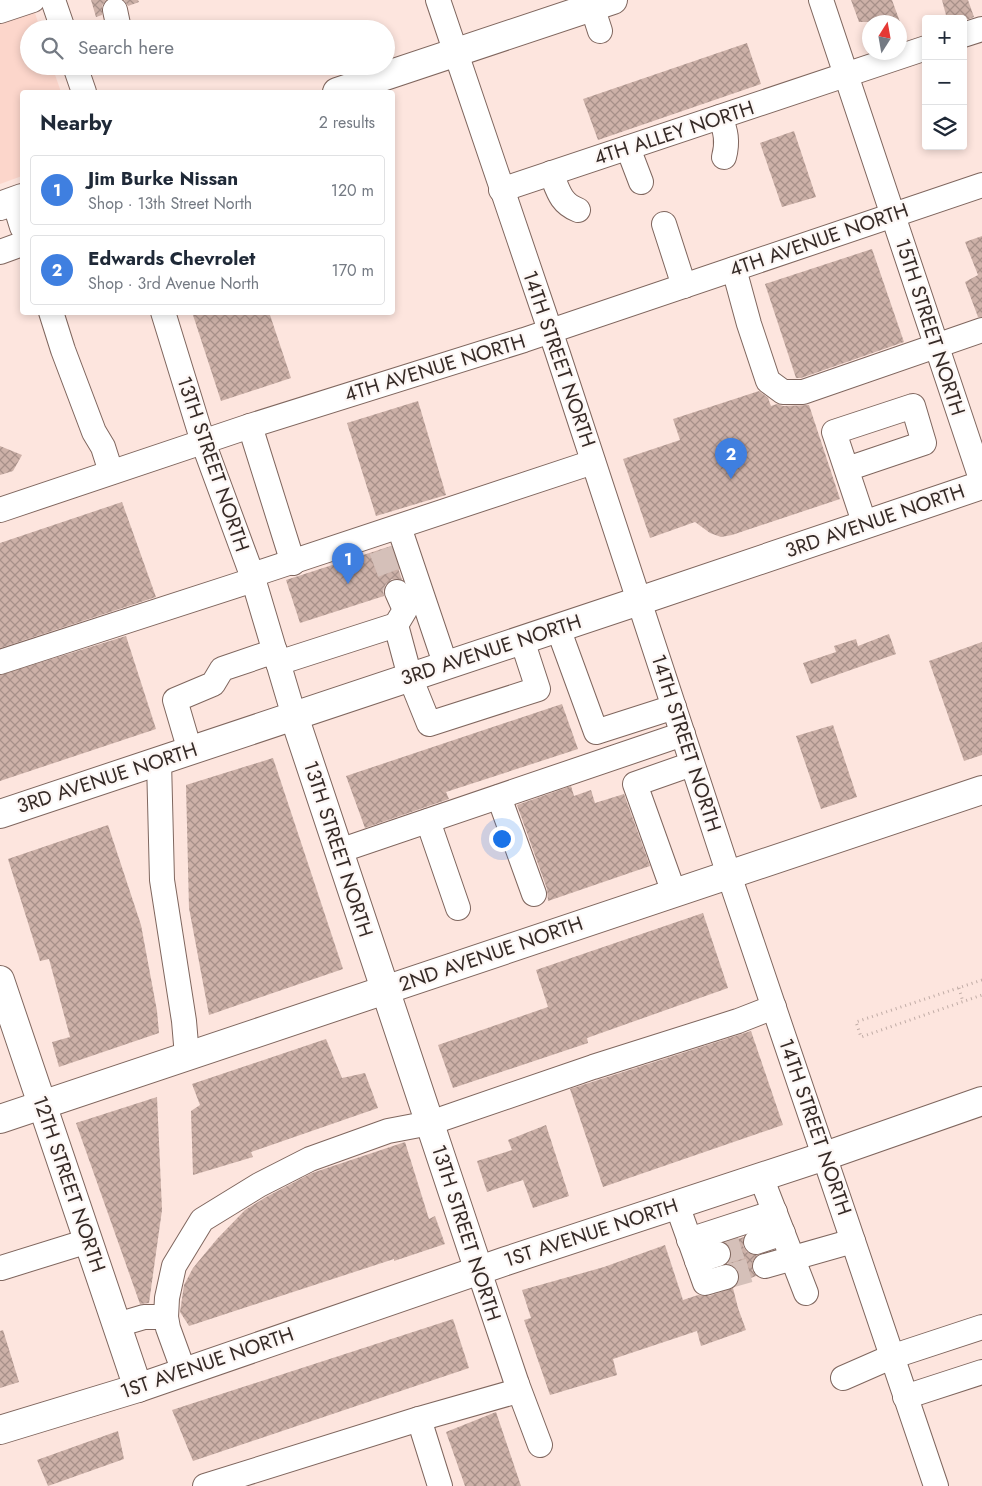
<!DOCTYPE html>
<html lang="en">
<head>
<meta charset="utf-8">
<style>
	:root { --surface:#fff; --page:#f2f2f3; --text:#1f2937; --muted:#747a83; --line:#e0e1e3; --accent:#b45309 }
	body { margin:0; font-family:Jost,sans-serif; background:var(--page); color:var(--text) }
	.controls { position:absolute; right:15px; top:15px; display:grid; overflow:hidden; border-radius:5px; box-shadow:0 2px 8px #0003 }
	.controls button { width:45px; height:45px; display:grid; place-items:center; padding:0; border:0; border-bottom:1px solid var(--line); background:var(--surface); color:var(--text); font:25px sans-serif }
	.compass { position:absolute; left:862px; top:15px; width:45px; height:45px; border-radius:50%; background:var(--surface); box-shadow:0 2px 8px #0003; rotate:11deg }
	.you { position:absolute; left:501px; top:838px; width:18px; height:18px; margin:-12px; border:4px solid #fff; border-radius:50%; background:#1a73e8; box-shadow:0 0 0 8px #1a73e833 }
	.badge { display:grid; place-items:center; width:32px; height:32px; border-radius:50%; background:var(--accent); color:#fff; font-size:16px; font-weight:700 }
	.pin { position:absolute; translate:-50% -41px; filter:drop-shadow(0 1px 2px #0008) }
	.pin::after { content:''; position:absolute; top:26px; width:18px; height:15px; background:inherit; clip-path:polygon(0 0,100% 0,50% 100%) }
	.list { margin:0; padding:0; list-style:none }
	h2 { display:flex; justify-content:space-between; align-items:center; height:65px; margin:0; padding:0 20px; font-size:21px }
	h2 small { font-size:16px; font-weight:400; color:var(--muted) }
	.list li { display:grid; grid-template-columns:32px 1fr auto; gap:15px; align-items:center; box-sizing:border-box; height:70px; margin:0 10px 10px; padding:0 10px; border:1px solid var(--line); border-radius:5px }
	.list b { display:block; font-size:19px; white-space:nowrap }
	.list p { margin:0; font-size:16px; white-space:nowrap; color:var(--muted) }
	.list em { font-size:16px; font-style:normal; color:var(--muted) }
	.icon { flex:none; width:28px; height:28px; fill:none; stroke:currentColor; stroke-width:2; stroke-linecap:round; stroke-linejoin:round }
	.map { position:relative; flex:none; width:982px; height:1486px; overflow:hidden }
	.search { position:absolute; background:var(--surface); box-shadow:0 2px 8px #0003; left:20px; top:20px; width:375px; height:55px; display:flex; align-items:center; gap:12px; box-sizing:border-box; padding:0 18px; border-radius:28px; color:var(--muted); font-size:19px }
	.panel { position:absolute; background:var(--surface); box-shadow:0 2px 8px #0003; left:20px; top:90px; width:375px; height:225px; border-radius:5px }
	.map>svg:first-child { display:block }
	.built { fill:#fcd6cb }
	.building { fill:url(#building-cross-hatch) }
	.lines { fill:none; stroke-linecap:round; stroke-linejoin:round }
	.minor-tunnel { stroke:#d5c0b9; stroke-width:24; stroke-dasharray:24 12; stroke-linecap:butt }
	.minor-casing { stroke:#7f665e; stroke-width:26 }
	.major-casing { stroke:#7f665e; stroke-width:30 }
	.path { stroke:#c0aca6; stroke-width:3; stroke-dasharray:1 4; stroke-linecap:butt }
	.minor { stroke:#fff; stroke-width:24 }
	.major { stroke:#fff; stroke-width:28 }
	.labels { text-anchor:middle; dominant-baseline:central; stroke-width:4.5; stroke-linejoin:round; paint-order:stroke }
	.street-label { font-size:20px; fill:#362b27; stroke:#fdf7f5 }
</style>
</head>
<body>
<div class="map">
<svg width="982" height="1486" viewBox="0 0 982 1486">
	<defs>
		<pattern id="building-cross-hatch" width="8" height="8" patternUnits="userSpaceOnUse" patternTransform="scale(1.25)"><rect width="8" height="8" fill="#cdb1a8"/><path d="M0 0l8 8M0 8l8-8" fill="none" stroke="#a79089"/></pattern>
	</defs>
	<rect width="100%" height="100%" fill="#fde5de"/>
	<path class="built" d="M0,0H31L40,29H29V66H52L61,92H22V176L0,184Z"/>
	<g class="building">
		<path d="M91,0H106L102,6V15L96,17Z"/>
		<path d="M124,0H138L139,2L128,6Z"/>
		<path d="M851,0H892L900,22H859Z"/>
		<path d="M942,0H968L974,17L969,19H947Z"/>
		<path d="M747,43L761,84L598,140L583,99Z"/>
		<path d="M794,131L816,197L782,207L760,143Z"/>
		<path d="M982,236V317H978L965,282L978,275L965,242Z"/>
		<path d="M872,249L904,342L801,378H796L765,284Z"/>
		<path d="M192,312H269L291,378L221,401Z"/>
		<path d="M759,391L768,398L771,406L777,404L783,406L809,405L840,499L732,535L721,537L710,533L695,522L650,538L623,459L680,440L673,419Z"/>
		<path d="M418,401L446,495L376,516L347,423Z"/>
		<path d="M0,446L22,455L13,471L0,475Z"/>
		<path d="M122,502L156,597L0,648V543Z"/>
		<path d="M391,546L402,580L392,579L386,584L383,590L384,596L300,623L286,580Z"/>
		<path d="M889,634L896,654L811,684L803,663L836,652L834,646L856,639L858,646Z"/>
		<path d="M126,636L156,729L0,781V675Z"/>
		<path d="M982,642V755L964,761L929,661Z"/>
		<path d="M562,704L578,749L446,792L449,799L365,828L346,776Z"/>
		<path d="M833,725L857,797L821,809L796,736Z"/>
		<path d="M273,758L343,969L209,1015L189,908L186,785Z"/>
		<path d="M571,786L574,796L591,790L595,803L624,794L650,866L548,901L547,889L517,805Z"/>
		<path d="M108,825L141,925L157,1011L159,1033L59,1067L52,1042L70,1037L49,959L40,961L8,859Z"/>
		<path d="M703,913L728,988L587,1038L588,1043L453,1088L438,1045L548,1007L536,970Z"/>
		<path d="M751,1031L783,1125L603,1187L570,1089Z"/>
		<path d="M326,1039L342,1078L365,1073L378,1108L251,1152L253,1157L193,1175L191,1111L200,1105L192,1084Z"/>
		<path d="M157,1097L162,1210L149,1303L140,1304L76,1123Z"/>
		<path d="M546,1125L569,1196L533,1208L523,1180L487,1192L477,1161L512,1150L508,1140Z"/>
		<path d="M405,1142L429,1219L435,1216L445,1244L394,1261V1259L189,1326L180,1312L184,1285L193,1268L217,1239L245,1210L266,1197L312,1173Z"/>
		<path d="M744,1237L743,1246L747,1252L753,1255H757L752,1263V1270L756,1276L738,1283L739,1273L735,1267L728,1264L731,1257V1250L725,1243Z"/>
		<path d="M665,1245L683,1300L698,1295L709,1296L733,1288L738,1308L746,1330L701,1346L697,1331L613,1359L617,1375L550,1395L524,1320L531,1318L522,1290L604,1267Z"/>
		<path d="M453,1319L469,1368L193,1461L172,1410Z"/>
		<path d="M3,1330L19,1382L0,1388V1331Z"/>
		<path d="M496,1412L521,1486H465L446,1432Z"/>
		<path d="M118,1431L124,1459L48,1486L37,1460Z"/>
	</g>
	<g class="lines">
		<g class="minor-tunnel">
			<path d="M381,550L397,592"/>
			<path d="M718,1254L756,1242"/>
			<path d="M726,1277L765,1266"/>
		</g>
		<defs>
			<g id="minor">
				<path d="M53,0L63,29"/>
				<path d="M438,0L557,351L729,875L936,1486"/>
				<path d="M590,0L600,31"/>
				<path d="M821,0L982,482"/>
				<path d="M115,10L119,29"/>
				<path d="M0,11L33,0"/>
				<path d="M963,35L982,29"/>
				<path d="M75,66L84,92"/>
				<path d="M720,117C726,131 728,142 724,157"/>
				<path d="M628,148L641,182"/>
				<path d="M551,173C558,190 560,203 578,210"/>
				<path d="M501,190L926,48"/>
				<path d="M14,201L22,227"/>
				<path d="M664,224L684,286"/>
				<path d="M0,252L22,244"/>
				<path d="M734,269L749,324L768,381L783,392H803L982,330"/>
				<path d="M51,312L63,350L94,432L103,447L111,472"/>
				<path d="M163,312L203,442L252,575L294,716"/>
				<path d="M250,426L293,563"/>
				<path d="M847,469L924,443L913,406L834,432L865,525"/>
				<path d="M0,510L250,426L524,340L982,185"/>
				<path d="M399,527L446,666"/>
				<path d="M252,575L593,462"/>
				<path d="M396,625L410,677L429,724L538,689L522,640"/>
				<path d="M558,628L596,732L674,707"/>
				<path d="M0,662L253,580"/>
				<path d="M278,663L396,625L405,610L397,592"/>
				<path d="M190,751L175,700L213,684L222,669L275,651"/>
				<path d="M159,761L162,880L184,1021L187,1056"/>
				<path d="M499,797L534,894"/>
				<path d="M428,821L458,908"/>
				<path d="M339,851L683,734"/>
				<path d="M674,893L635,784L692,764"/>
				<path d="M761,1177L806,1293"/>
				<path d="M677,1205L705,1283L726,1277"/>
				<path d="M689,1240L775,1212"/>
				<path d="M756,1242L783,1233"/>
				<path d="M697,1261L718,1254"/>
				<path d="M765,1266L853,1241"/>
				<path d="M1,1268L88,1241"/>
				<path d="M479,1271L517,1384L540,1445"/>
				<path d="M117,1325L144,1317H166"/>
				<path d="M184,1372L168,1328L166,1317L167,1298L174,1266L202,1220L259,1185L310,1159L388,1131L430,1123L593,1067L738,1021L774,1007"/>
				<path d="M843,1378L891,1357L982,1327"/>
				<path d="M905,1397L982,1372"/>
				<path d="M419,1419L440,1486"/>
				<path d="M205,1486L419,1419L514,1392L517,1384"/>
			</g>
			<g id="major">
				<path d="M337,92L613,0"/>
				<path d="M0,206L22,198"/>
				<path d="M294,716L479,1271"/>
				<path d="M0,814L639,601L982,485"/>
				<path d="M0,980L138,1388"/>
				<path d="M0,1119L982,790"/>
				<path d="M0,1430L138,1388L506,1261L825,1156L982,1101"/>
			</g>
		</defs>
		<use href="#minor" class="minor-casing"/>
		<use href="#major" class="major-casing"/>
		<g class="path">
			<path d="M982,980L856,1022L861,1037L982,995"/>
			<path d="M959,988L963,1002"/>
		</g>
		<use href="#minor" class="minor"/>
		<use href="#major" class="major"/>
	</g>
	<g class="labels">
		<g class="street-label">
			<text transform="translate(674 133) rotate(-18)">4TH ALLEY NORTH</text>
			<text transform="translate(819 240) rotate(-19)">4TH AVENUE NORTH</text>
			<text transform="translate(930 327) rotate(72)">15TH STREET NORTH</text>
			<text transform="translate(559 359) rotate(71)">14TH STREET NORTH</text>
			<text transform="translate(435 368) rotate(-17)">4TH AVENUE NORTH</text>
			<text transform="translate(213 464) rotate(71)">13TH STREET NORTH</text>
			<text transform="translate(875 521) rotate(-19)">3RD AVENUE NORTH</text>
			<text transform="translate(491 650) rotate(-18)">3RD AVENUE NORTH</text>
			<text transform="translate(686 743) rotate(72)">14TH STREET NORTH</text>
			<text transform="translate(107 778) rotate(-18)">3RD AVENUE NORTH</text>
			<text transform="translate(338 849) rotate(72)">13TH STREET NORTH</text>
			<text transform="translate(491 954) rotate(-19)">2ND AVENUE NORTH</text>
			<text transform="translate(815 1127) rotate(71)">14TH STREET NORTH</text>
			<text transform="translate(69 1184) rotate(71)">12TH STREET NORTH</text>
			<text transform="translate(466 1233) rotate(72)">13TH STREET NORTH</text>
			<text transform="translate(591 1233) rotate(-18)">1ST AVENUE NORTH</text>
			<text transform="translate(207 1363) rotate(-19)">1ST AVENUE NORTH</text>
		</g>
	</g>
</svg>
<div class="controls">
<button>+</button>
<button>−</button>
<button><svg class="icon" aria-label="layers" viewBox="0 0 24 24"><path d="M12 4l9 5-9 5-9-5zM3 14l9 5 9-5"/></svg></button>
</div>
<svg class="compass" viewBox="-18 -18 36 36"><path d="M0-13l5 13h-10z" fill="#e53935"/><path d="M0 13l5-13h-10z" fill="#747a83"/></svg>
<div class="you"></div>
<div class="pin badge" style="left:348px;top:584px;background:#3f7fe0">1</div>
<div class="pin badge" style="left:731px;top:479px;background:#3f7fe0">2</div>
<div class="search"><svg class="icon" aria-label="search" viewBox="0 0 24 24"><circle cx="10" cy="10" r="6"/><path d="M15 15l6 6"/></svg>Search here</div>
<section class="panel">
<h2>Nearby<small>2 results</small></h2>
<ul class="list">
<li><span class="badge" style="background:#3f7fe0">1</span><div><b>Jim Burke Nissan</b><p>Shop · 13th Street North</p></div><em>120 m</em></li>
<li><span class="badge" style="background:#3f7fe0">2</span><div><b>Edwards Chevrolet</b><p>Shop · 3rd Avenue North</p></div><em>170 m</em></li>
</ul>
</section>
</div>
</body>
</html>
